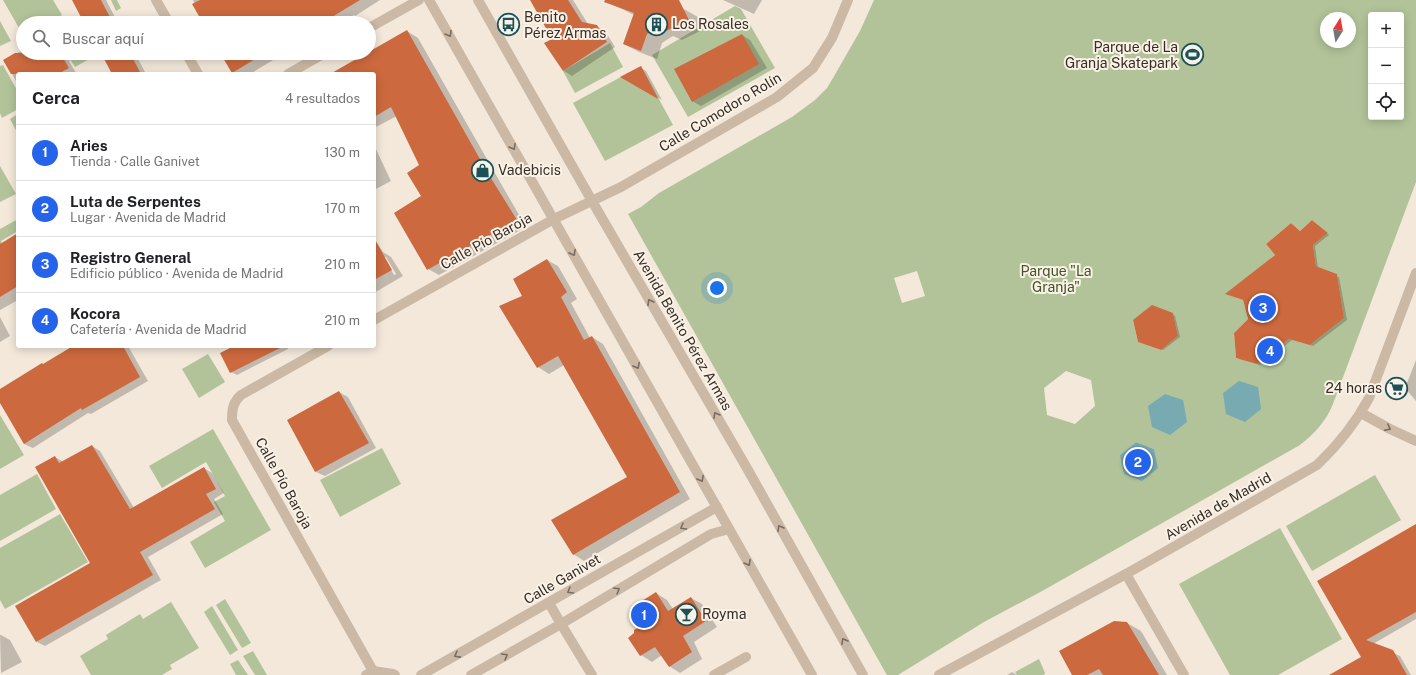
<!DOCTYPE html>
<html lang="es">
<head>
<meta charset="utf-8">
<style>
	:root { --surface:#fff; --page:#f2f2f2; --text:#202124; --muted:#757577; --line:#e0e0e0; --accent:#2563eb }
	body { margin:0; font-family:"Public Sans",sans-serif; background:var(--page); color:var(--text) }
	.controls { position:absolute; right:12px; top:12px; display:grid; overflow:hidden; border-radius:4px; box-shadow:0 2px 10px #0003 }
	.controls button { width:36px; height:36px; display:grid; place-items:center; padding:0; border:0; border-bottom:1px solid var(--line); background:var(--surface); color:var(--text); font:20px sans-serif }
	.compass { position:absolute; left:1320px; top:12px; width:36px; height:36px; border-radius:50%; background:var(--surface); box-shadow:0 2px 10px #0003; rotate:11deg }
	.you { position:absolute; left:717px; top:288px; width:14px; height:14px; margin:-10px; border:3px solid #fff; border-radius:50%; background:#1a73e8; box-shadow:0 0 0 6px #1a73e833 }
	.badge { display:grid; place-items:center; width:26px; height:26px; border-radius:50%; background:var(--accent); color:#fff; font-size:13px; font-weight:700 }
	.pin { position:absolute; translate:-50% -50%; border:2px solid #fff; box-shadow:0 1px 4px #0006 }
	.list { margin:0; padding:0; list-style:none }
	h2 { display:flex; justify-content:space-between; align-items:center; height:52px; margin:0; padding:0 16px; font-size:17px }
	h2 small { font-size:13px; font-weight:400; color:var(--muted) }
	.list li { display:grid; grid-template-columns:26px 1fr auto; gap:12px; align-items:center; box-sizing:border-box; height:56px; padding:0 16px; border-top:1px solid var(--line) }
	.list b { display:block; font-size:15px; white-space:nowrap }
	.list p { margin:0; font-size:13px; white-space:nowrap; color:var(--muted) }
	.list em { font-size:13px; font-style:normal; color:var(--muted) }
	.icon { flex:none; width:22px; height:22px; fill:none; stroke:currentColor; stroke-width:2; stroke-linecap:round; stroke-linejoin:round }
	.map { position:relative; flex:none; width:1416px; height:675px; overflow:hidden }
	.search { position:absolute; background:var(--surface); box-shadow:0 2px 10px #0003; left:16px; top:16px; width:360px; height:44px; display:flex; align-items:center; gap:10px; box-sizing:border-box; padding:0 14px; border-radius:22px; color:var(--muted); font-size:15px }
	.panel { position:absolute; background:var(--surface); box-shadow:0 2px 10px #0003; left:16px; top:72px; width:360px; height:276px; border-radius:4px }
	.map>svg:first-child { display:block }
	.green { fill:#b2c399; fill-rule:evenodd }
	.water { fill:#77abb1 }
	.shadow { fill:#0003; fill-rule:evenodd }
	.building { fill:#cc693e }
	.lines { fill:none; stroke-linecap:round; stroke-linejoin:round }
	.minor { stroke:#cbb9a5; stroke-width:10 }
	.tertiary { stroke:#cbb9a5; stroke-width:10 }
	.oneway { stroke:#7a6c60 }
	.labels { text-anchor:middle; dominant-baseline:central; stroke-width:4; stroke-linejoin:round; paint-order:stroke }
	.poi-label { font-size:14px; fill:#372d27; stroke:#faf2e6; text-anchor:start }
	.street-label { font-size:14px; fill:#372d27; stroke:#faf2e6 }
	.park-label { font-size:14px; fill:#435629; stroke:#faf2e6 }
</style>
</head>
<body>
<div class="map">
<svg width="1416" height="675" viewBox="0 0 1416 675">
	<rect width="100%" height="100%" fill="#f3e8da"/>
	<g class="green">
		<path d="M3,0H53L62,15L47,23H23V35Z"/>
		<path d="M111,0H117L121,8L116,11Z"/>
		<path d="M874,0H1416V182L1333,404C1326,421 1315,433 1300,445L1044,590L984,622L898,675H887L884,670L628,214L641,207L659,193L792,117L815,100L827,88L833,78L860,31ZM1371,15H1401V117H1371ZM1326,18H1350V42H1326ZM1312,220L1328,233L1313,245L1316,266L1337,274L1344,318L1310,345L1289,339L1257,364L1236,358L1234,333L1248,319L1243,300L1226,294L1275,255L1266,244L1291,223L1300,231ZM917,271L925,296L902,303L894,278ZM1173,313L1178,336L1161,350L1138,342L1133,320ZM1066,371L1091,380L1095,406L1075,424L1047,415L1044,388ZM1136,442L1154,449L1120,455Z"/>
		<path d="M735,6L741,9L775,68L688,117L652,55Z"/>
		<path d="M0,21L11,41L0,46Z"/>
		<path d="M610,43L623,67L575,93L563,71Z"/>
		<path d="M81,53H88L91,58L75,67L70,59Z"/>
		<path d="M3,65L18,92V109L2,118L0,113V66Z"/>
		<path d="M641,66L673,125L605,161L573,103Z"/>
		<path d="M18,114V134L10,119Z"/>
		<path d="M0,166L16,194L0,202Z"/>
		<path d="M18,219V231L1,241L12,260L0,266V229Z"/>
		<path d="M208,354L225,382L199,398L182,369Z"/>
		<path d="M0,415L24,455L0,469Z"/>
		<path d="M213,429L271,530L205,568L190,542L225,521L214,502L225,496L206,462L162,488L149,466Z"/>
		<path d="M382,448L401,484L340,517L320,480Z"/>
		<path d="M37,474L56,509L0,541V495Z"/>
		<path d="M1375,475L1401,520L1312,571L1286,526Z"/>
		<path d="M60,514L88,562L5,609L0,600V548Z"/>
		<path d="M1280,528L1342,639L1278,675H1230L1179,584Z"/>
		<path d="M225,599L251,643L242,648L216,605Z"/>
		<path d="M171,602L199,648L170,665L172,669L162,675H91L80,656L108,639L106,635L140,614L143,619Z"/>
		<path d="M212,606L238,650L230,655L204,612Z"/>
		<path d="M253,651L267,675H255L243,656Z"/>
		<path d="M1039,659L1045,673L1044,675H1017L1015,672Z"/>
		<path d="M238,660L248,675H236L230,664Z"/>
	</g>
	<g class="water">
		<path d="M1239,381L1258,387L1261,409L1245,422L1226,414L1223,393Z"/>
		<path d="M1165,394L1183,400L1187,422L1170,435L1152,427L1148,406Z"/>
		<path d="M1136,442L1154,449L1158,468L1142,481L1124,474L1120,455Z"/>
	</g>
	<g class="shadow">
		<path d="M73,0H106L118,23H71L82,17Z"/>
		<path d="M193,0H380L355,16L354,15L341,23H204Z"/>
		<path d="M531,0H573L588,24L596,26L605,31L615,47L572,76L564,71L546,43L554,39Z"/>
		<path d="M613,0H660L682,8L698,17L704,29L682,40L673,36L662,43L657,59L639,52L624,44L634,15L612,4Z"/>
		<path d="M723,0H762L754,14Z"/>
		<path d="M407,31L418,38L500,182L526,227L439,275L428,269L421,166L397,116L374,128V74H332Z"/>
		<path d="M742,35L750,40L767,68L701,106L692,101Z"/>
		<path d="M23,50V53H84L69,61L76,73L75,74H18V82L16,81L4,60Z"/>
		<path d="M102,53H135L146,74H113Z"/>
		<path d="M221,53H285L250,74H235L232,73Z"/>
		<path d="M641,68L646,71L662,100L623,77Z"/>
		<path d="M374,145L391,181L374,190Z"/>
		<path d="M1315,223L1329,235L1315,246L1318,268L1339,277L1347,320L1313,346L1292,340L1260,365L1239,359L1249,320L1276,255L1291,224L1300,232Z"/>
		<path d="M18,234V300L0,310V272Z"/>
		<path d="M374,240L376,241L383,252L391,257L403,276L374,293ZM384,257H386L396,274L394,275Z"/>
		<path d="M547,260L558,266L577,299L571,303L590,338L592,337L603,344L690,499L584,561L573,554L629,478L564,365L549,374L538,367L524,296Z"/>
		<path d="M1173,314L1175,316L1180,337L1163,350L1138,342Z"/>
		<path d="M0,317L10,336L0,342Z"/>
		<path d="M75,346H128L148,381L91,414L88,413L33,448L24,444L0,402V390Z"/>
		<path d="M237,346H287L288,349L237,375L231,372Z"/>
		<path d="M1416,360V401L1405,388Z"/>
		<path d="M339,392L348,397L376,448L325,476L316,472L288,421Z"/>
		<path d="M92,446L100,451L134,508L204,468L212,473L224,493L214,499L223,514L148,557L161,580L45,646L37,642L92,564L55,457L64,462Z"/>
		<path d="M1416,526V619L1373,644L1400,656L1411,675H1331L1363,657L1319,581Z"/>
		<path d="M656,593L667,600L673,609L691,598L702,604L717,627L694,642L702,659L680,673L669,666L662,655L652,662L641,655L630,638L642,626L640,615Z"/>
		<path d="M1127,623L1141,631L1167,675H1073Z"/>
		<path d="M0,635H1L10,640L22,662L1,673Z"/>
		<path d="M1012,672L1017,675H1007Z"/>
	</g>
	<g class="building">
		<path d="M72,0H101L113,23H84Z"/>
		<path d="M200,0H360L322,23H203L192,4Z"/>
		<path d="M530,0H568L582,22L597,25L607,42L563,71L544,43L552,39Z"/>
		<path d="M605,0H679L689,20L666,31L657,28L647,34L641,51L623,44L634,13L604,2Z"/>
		<path d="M407,30L489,175L517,220L427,270L394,213L421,196L407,173L419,165L391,107L374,117V74H330Z"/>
		<path d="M742,34L759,64L692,102L674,69Z"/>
		<path d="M15,53H60L69,68L58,74H11L3,60Z"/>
		<path d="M101,53H130L141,74H112Z"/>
		<path d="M220,53H265L232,73Z"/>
		<path d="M641,66L658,99L620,77Z"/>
		<path d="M1312,220L1328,233L1313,245L1316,266L1337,274L1344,318L1310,345L1289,339L1257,364L1236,358L1234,333L1248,319L1243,300L1225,294L1275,255L1266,244L1291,223L1300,231Z"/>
		<path d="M18,233V286L0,297V244Z"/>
		<path d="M374,238L392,270L374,280Z"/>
		<path d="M547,259L567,292L561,297L584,340L592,336L680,492L573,555L551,520L627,477L558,356L537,368L499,306L522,296L513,279Z"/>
		<path d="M1152,305L1173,313L1178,336L1161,350L1138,342L1133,320Z"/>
		<path d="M73,346H123L140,377L82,410L81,408L24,444L0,403V389L42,363L43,364Z"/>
		<path d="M234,346H284L230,373L220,353Z"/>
		<path d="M339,391L369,443L315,472L287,420Z"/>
		<path d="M92,445L130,509L204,467L216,489L206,494L215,509L140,552L153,575L36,642L15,606L90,563L35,467L55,456L59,463Z"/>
		<path d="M1416,524V612L1366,640L1393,650L1407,675H1329L1361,657L1317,581Z"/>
		<path d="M656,592L668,611L691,597L706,621L683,636L692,652L669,667L655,647L640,656L628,638L634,633V630L641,626L635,616L639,614L634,606Z"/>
		<path d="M1114,621L1127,622L1159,675H1103L1099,669L1087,675H1072L1059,651Z"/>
	</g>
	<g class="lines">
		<g class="minor">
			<path d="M156,0L169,23"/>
			<path d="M369,28L419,0"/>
			<path d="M186,53L198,74"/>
			<path d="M288,74L325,53"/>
			<path d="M374,320L554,219L621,187L777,97L813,68L832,38L848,0"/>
			<path d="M328,346L241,395C233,402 232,409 232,420L373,671L366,675"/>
			<path d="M1361,413L1390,429L1416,441"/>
			<path d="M1126,574L1184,675"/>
			<path d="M561,624L592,675"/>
			<path d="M714,675L746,657"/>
			<path d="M939,675L1126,574L1317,465C1339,444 1355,424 1369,398L1416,273"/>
		</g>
		<g class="tertiary">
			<path d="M429,0L812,675"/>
			<path d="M478,0L592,201L748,470L863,675"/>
			<path d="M549,603L561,624"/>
			<path d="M373,671L393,674L395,675"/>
			<path d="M421,675L717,507"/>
			<path d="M471,675L561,624L711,534L729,529"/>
		</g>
	</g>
	<defs><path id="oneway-chevron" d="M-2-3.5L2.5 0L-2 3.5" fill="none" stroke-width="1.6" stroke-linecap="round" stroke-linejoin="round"/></defs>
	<g class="oneway">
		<use href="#oneway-chevron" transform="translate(449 34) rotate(60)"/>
		<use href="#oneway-chevron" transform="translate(513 147) rotate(60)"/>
		<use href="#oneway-chevron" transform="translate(573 253) rotate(61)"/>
		<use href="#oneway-chevron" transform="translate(650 302) rotate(-120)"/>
		<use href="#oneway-chevron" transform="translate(637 366) rotate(61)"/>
		<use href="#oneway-chevron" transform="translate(716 415) rotate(-120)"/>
		<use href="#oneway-chevron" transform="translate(1388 428) rotate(27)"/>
		<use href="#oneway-chevron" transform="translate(701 479) rotate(61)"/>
		<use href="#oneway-chevron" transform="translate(683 527) rotate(150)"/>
		<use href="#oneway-chevron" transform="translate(780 528) rotate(-119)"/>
		<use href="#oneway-chevron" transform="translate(748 563) rotate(60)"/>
		<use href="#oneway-chevron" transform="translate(617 590) rotate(-31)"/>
		<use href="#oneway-chevron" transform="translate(570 591) rotate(150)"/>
		<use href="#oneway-chevron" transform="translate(844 641) rotate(-119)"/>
		<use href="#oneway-chevron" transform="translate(457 655) rotate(151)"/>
		<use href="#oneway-chevron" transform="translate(505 656) rotate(-30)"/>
	</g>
	<defs>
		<symbol id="building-ring" viewBox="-11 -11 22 22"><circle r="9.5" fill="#faf2e6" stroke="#1a525a" stroke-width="1.5"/><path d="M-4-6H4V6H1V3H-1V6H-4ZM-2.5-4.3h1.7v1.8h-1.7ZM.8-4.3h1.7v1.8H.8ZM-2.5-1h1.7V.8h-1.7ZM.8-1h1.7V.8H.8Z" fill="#1a525a"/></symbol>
		<symbol id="bus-ring" viewBox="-11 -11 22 22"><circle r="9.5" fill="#faf2e6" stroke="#1a525a" stroke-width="1.5"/><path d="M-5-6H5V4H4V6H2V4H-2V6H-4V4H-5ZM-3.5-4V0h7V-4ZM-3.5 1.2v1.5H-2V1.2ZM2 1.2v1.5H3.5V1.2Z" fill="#1a525a"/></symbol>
		<symbol id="stadium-ring" viewBox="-11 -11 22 22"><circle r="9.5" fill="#faf2e6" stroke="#1a525a" stroke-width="1.5"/><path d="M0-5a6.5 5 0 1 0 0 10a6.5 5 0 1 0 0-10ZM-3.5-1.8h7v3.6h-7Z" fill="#1a525a"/></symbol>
		<symbol id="shop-ring" viewBox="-11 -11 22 22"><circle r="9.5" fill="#faf2e6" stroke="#1a525a" stroke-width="1.5"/><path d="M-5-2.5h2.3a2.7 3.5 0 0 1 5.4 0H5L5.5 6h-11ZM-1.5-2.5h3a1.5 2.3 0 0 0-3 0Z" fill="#1a525a"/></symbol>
		<symbol id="supermarket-ring" viewBox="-11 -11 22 22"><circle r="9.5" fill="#faf2e6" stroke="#1a525a" stroke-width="1.5"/><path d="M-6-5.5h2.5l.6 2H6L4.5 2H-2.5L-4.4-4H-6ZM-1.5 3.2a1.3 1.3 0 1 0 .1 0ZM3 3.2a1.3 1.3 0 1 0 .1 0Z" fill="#1a525a"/></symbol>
		<symbol id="bar-ring" viewBox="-11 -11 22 22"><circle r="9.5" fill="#faf2e6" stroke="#1a525a" stroke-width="1.5"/><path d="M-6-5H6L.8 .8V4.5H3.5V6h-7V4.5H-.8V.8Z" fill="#1a525a"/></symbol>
	</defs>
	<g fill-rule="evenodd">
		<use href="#building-ring" x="644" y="12" width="25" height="25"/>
		<use href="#bus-ring" x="496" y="12" width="25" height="25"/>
		<use href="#stadium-ring" x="1180" y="42" width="25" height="25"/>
		<use href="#shop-ring" x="470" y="158" width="25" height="25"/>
		<use href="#supermarket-ring" x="1384" y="376" width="25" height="25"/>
		<use href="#bar-ring" x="674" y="602" width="25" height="25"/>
	</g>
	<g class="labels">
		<g class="poi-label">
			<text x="524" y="17">Benito<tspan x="524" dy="16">Pérez Armas</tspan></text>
			<text x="672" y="24">Los Rosales</text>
			<text x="1178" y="47" text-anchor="end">Parque de La<tspan x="1178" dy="16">Granja Skatepark</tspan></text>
			<text x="498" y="170">Vadebicis</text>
			<text x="1382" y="388" text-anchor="end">24 horas</text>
			<text x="702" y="614">Royma</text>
		</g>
		<g class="street-label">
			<text transform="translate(720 112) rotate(-31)">Calle Comodoro Rolín</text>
			<text transform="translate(486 241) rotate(-29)">Calle Pío Baroja</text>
			<text transform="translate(683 330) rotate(60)">Avenida Benito Pérez Armas</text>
			<text transform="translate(284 483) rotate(61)">Calle Pío Baroja</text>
			<text transform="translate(1218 506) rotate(-30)">Avenida de Madrid</text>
			<text transform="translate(562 579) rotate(-30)">Calle Ganivet</text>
		</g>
		<g class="park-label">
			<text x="1056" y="271">Parque "La<tspan x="1056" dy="16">Granja"</tspan></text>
		</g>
	</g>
</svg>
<div class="controls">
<button>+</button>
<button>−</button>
<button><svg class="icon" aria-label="locate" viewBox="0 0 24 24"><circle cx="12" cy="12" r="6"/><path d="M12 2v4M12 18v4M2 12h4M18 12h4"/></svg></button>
</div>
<svg class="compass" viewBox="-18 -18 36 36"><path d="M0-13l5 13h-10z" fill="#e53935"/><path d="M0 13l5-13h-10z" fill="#757577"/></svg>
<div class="you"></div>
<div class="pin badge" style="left:644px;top:615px">1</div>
<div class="pin badge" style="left:1138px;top:462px">2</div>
<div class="pin badge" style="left:1263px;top:308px">3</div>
<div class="pin badge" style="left:1270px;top:351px">4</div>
<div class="search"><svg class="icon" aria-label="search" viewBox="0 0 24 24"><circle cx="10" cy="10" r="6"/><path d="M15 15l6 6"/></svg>Buscar aquí</div>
<section class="panel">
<h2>Cerca<small>4 resultados</small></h2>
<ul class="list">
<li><span class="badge">1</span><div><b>Aries</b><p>Tienda · Calle Ganivet</p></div><em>130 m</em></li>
<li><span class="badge">2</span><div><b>Luta de Serpentes</b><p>Lugar · Avenida de Madrid</p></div><em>170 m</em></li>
<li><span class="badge">3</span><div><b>Registro General</b><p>Edificio público · Avenida de Madrid</p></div><em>210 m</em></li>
<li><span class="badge">4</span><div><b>Kocora</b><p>Cafetería · Avenida de Madrid</p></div><em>210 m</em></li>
</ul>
</section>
</div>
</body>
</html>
